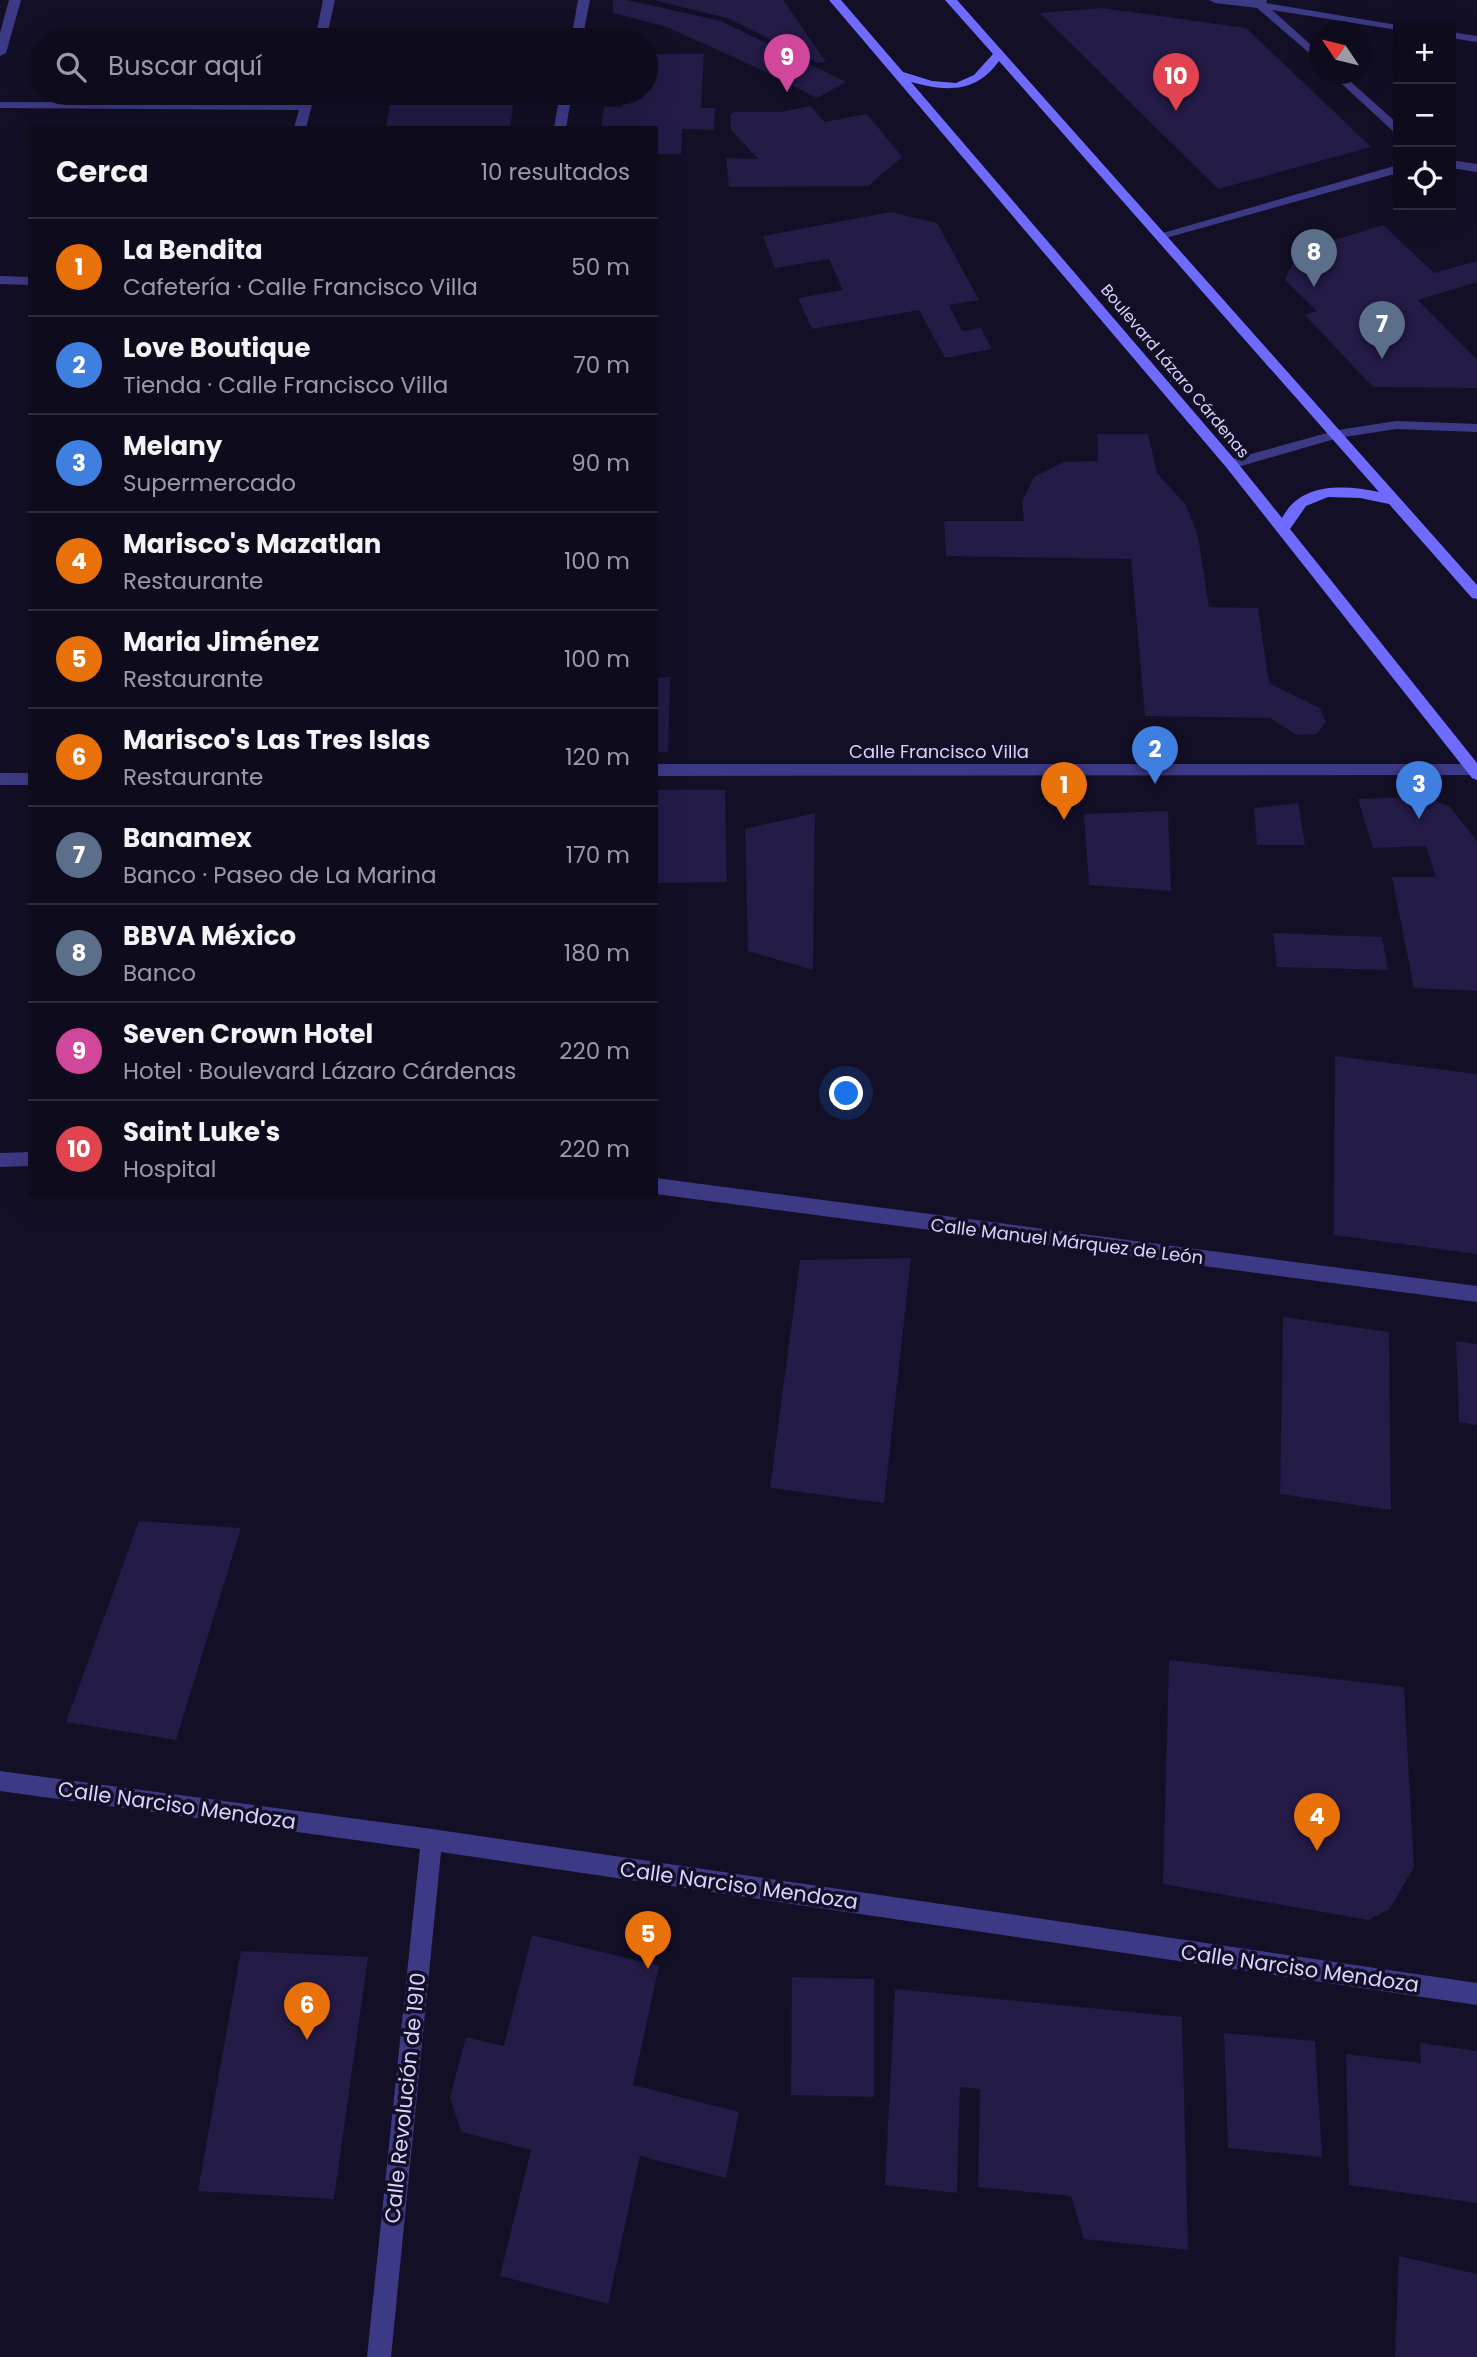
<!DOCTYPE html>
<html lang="es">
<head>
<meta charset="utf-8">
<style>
	:root { --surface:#0e0b1c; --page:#1c1929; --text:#f1f3f6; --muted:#9b9ba3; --line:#2e2b3b; --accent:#00e5ff }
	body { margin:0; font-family:Poppins,sans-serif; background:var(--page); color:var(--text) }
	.controls { position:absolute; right:21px; top:21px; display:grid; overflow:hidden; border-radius:0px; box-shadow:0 7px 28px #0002 }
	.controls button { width:63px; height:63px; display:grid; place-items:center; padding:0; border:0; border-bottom:2px solid var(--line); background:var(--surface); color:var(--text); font:35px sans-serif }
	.compass { position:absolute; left:1309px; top:21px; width:63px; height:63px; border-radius:50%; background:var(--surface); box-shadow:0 7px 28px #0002; rotate:305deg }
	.you { position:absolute; left:847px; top:1094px; width:24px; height:24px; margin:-18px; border:5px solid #fff; border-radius:50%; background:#1a73e8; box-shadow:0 0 0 10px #1a73e833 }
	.badge { display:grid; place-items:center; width:46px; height:46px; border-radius:50%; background:var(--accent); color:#fff; font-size:23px; font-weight:700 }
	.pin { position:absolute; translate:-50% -58px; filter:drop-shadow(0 2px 4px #0008) }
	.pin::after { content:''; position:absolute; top:37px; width:24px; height:21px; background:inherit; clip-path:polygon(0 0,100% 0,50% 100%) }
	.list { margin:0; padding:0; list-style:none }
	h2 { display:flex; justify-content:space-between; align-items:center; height:91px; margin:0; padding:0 28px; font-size:30px }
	h2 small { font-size:23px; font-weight:400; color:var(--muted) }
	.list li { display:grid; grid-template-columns:46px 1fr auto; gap:21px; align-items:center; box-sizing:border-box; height:98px; padding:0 28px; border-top:2px solid var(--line) }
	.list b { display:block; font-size:26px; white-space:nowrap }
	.list p { margin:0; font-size:23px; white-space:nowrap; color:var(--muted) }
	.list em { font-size:23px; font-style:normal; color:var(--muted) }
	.icon { flex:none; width:38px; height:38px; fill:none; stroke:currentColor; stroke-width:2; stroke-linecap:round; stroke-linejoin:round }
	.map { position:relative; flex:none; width:1477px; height:2357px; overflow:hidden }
	.search { position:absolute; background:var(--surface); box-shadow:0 7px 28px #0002; left:28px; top:28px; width:630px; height:77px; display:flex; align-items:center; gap:18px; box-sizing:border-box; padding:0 24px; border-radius:38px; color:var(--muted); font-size:26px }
	.panel { position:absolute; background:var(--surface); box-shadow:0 7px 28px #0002; left:28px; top:126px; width:630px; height:1071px; border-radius:0px }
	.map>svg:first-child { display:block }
	.building { fill:#241b47 }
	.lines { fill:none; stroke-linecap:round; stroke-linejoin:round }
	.service { fill:#3d3a85; fill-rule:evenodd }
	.minor { fill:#3d3a85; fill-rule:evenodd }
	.secondary { fill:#6f6bff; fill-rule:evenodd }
	.labels { text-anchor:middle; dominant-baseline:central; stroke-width:7; stroke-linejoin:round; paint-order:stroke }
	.far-street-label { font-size:16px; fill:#d9d4ff; stroke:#130f26 }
	.street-label { font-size:18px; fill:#d9d4ff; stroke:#130f26 }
	.near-street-label { font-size:21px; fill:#d9d4ff; stroke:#130f26 }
</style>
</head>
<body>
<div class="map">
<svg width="1477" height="2357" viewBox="0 0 1477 2357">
	<rect width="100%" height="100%" fill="#130f26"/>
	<g class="building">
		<path d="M613,0H627L721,21L846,82L817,98L751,65L667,27L613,13Z"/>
		<path d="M654,0H783L826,62L818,63L727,18Z"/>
		<path d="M1102,8L1246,28L1371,147L1218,189L1040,13Z"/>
		<path d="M646,54H704L701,108H715L714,130L682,129L681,154H656V128H601L604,107H621L622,93H646Z"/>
		<path d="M514,100L510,128H386L390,104Z"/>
		<path d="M810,106L825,122L867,114L902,157L868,186L729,187L726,158L758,159L731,130L730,115L734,112H781Z"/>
		<path d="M891,212L937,223L979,300L949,305L962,331L981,328L992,349L945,358L919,310L812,329L798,298L843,290L829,259L775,268L763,236Z"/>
		<path d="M1383,225L1434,273L1477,261V282L1418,300L1477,360V388L1373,387L1305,315L1317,311L1285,280L1299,251Z"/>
		<path d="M1097,434H1148L1157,473L1186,505L1198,536L1209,607L1258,608L1269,683L1320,708L1326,722L1317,734L1297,735L1270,718L1145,716L1131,559L946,556L944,521H1024L1022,502L1034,477L1064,462L1098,461Z"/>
		<path d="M670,677L668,752H656V678Z"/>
		<path d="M656,790H725L727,882L656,883Z"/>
		<path d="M1411,797L1432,799L1450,807L1477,841V991L1414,988L1392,877H1436L1426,846L1373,848L1358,799Z"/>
		<path d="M1298,803L1305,845H1257L1254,808Z"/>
		<path d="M1168,811L1171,891L1089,885L1084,814Z"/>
		<path d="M815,813L813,970L748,951L745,829Z"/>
		<path d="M1273,933L1382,937L1388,970L1277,967Z"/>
		<path d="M1335,1056L1477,1074V1254L1334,1235Z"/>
		<path d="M911,1258L884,1503L770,1488L800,1260Z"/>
		<path d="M1283,1317L1389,1332L1391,1510L1280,1494Z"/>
		<path d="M1456,1341L1477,1344V1425L1459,1422Z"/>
		<path d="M139,1521L241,1528L176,1740L66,1722Z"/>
		<path d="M1169,1660L1404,1687L1414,1867L1390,1909L1368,1920L1163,1884Z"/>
		<path d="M532,1935L659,1966L633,2085L739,2112L726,2178L640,2156L608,2304L500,2276L531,2150L461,2132L450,2097L466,2037L504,2046Z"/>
		<path d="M241,1951L368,1957L334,2199L198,2191Z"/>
		<path d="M792,1977L874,1979V2097L791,2095Z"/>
		<path d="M895,1989L1182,2017L1188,2250L1084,2239L1071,2196L978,2187L980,2089L960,2087L957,2193L885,2185Z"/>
		<path d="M1224,2033L1315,2041L1322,2157L1228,2148Z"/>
		<path d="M1420,2043L1477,2051V2203L1349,2185L1346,2054L1421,2063Z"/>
		<path d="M1399,2256L1477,2274V2357H1395Z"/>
	</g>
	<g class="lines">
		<g class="service">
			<path d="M1209,0H1267L1266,3L1403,26H1398V30L1272,10L1320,53V62L1257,8L1215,3Z"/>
			<path d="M1451,32L1477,36V42L1451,38Z"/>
			<path d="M1331,74H1342L1398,124V133L1394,132Z"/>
			<path d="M1451,160L1477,164V172L1451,168Z"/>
			<path d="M1398,165V173L1166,238L1162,239L1156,235Z"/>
		</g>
		<g class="minor">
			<path d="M9,0H21L6,53L0,56V33Z"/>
			<path d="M323,0H335L326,40H315Z"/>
			<path d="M578,0H590L582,40H571Z"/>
			<path d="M303,93H315L306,128H294L299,110L0,108V102L301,103Z"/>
			<path d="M560,93H572L566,128H554Z"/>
			<path d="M0,276L30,277V285L0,284Z"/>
			<path d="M1396,421L1477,424V432L1396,429L1338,438L1231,469L1224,464L1226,461L1338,430Z"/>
			<path d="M656,764H1474L1477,765V775L656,776Z"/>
			<rect x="0" y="773" width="30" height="12"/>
			<path d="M30,1152V1166L0,1167V1153Z"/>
			<path d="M656,1178L1477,1286V1302L656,1194Z"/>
			<path d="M0,1771L432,1829L1477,1983V2005L441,1852L391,2357H367L420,1849L0,1791Z"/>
		</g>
		<path class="secondary" d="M829,0H841L903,72L932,81L956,83L974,75L993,54L945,0H957L1477,585V599L1472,598L1389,504L1360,498L1328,497L1306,506L1290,529L1477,763V780L1472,778L1226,467ZM999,61L1379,492C1344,485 1301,482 1282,518L1236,461L911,82C947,92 976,93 999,61Z"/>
	</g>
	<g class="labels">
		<g class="far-street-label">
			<text transform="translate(1175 371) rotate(50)">Boulevard Lázaro Cárdenas</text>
		</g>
		<g class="street-label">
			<text x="939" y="751">Calle Francisco Villa</text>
			<text transform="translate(1067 1241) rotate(7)">Calle Manuel Márquez de León</text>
		</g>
		<g class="near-street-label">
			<text transform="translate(177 1805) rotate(8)">Calle Narciso Mendoza</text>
			<text transform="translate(739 1885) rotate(8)">Calle Narciso Mendoza</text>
			<text transform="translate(1300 1968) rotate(8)">Calle Narciso Mendoza</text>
			<text transform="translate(405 2098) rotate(-84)">Calle Revolución de 1910</text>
		</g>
	</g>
</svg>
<div class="controls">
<button>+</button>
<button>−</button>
<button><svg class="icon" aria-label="locate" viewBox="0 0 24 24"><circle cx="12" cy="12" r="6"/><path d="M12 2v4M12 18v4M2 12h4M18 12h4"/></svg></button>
</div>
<svg class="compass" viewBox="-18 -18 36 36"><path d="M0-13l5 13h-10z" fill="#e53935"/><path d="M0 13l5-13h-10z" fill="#9b9ba3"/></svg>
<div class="you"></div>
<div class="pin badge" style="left:1064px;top:820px;background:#e8710a">1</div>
<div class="pin badge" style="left:1155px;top:784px;background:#3f7fe0">2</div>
<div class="pin badge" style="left:1419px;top:819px;background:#3f7fe0">3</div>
<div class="pin badge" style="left:1317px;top:1851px;background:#e8710a">4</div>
<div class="pin badge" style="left:648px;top:1969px;background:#e8710a">5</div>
<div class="pin badge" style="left:307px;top:2040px;background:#e8710a">6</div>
<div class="pin badge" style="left:1382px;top:359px;background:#5c6f8a">7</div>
<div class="pin badge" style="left:1314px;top:287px;background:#5c6f8a">8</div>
<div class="pin badge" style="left:787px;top:92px;background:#d1479c">9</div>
<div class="pin badge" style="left:1176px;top:111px;background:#e0444e">10</div>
<div class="search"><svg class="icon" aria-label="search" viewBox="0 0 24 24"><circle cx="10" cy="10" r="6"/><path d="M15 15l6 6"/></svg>Buscar aquí</div>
<section class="panel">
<h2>Cerca<small>10 resultados</small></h2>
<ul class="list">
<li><span class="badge" style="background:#e8710a">1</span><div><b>La Bendita</b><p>Cafetería · Calle Francisco Villa</p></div><em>50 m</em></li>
<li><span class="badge" style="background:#3f7fe0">2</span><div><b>Love Boutique</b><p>Tienda · Calle Francisco Villa</p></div><em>70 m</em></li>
<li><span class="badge" style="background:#3f7fe0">3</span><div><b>Melany</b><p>Supermercado</p></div><em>90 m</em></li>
<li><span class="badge" style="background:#e8710a">4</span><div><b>Marisco's Mazatlan</b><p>Restaurante</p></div><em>100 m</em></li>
<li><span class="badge" style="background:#e8710a">5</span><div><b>Maria Jiménez</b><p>Restaurante</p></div><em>100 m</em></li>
<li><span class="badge" style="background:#e8710a">6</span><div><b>Marisco's Las Tres Islas</b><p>Restaurante</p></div><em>120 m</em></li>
<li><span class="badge" style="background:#5c6f8a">7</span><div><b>Banamex</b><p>Banco · Paseo de La Marina</p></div><em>170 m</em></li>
<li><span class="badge" style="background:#5c6f8a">8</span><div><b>BBVA México</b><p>Banco</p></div><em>180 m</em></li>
<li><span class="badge" style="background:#d1479c">9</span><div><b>Seven Crown Hotel</b><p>Hotel · Boulevard Lázaro Cárdenas</p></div><em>220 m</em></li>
<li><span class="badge" style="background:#e0444e">10</span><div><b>Saint Luke's</b><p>Hospital</p></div><em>220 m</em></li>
</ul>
</section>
</div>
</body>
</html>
